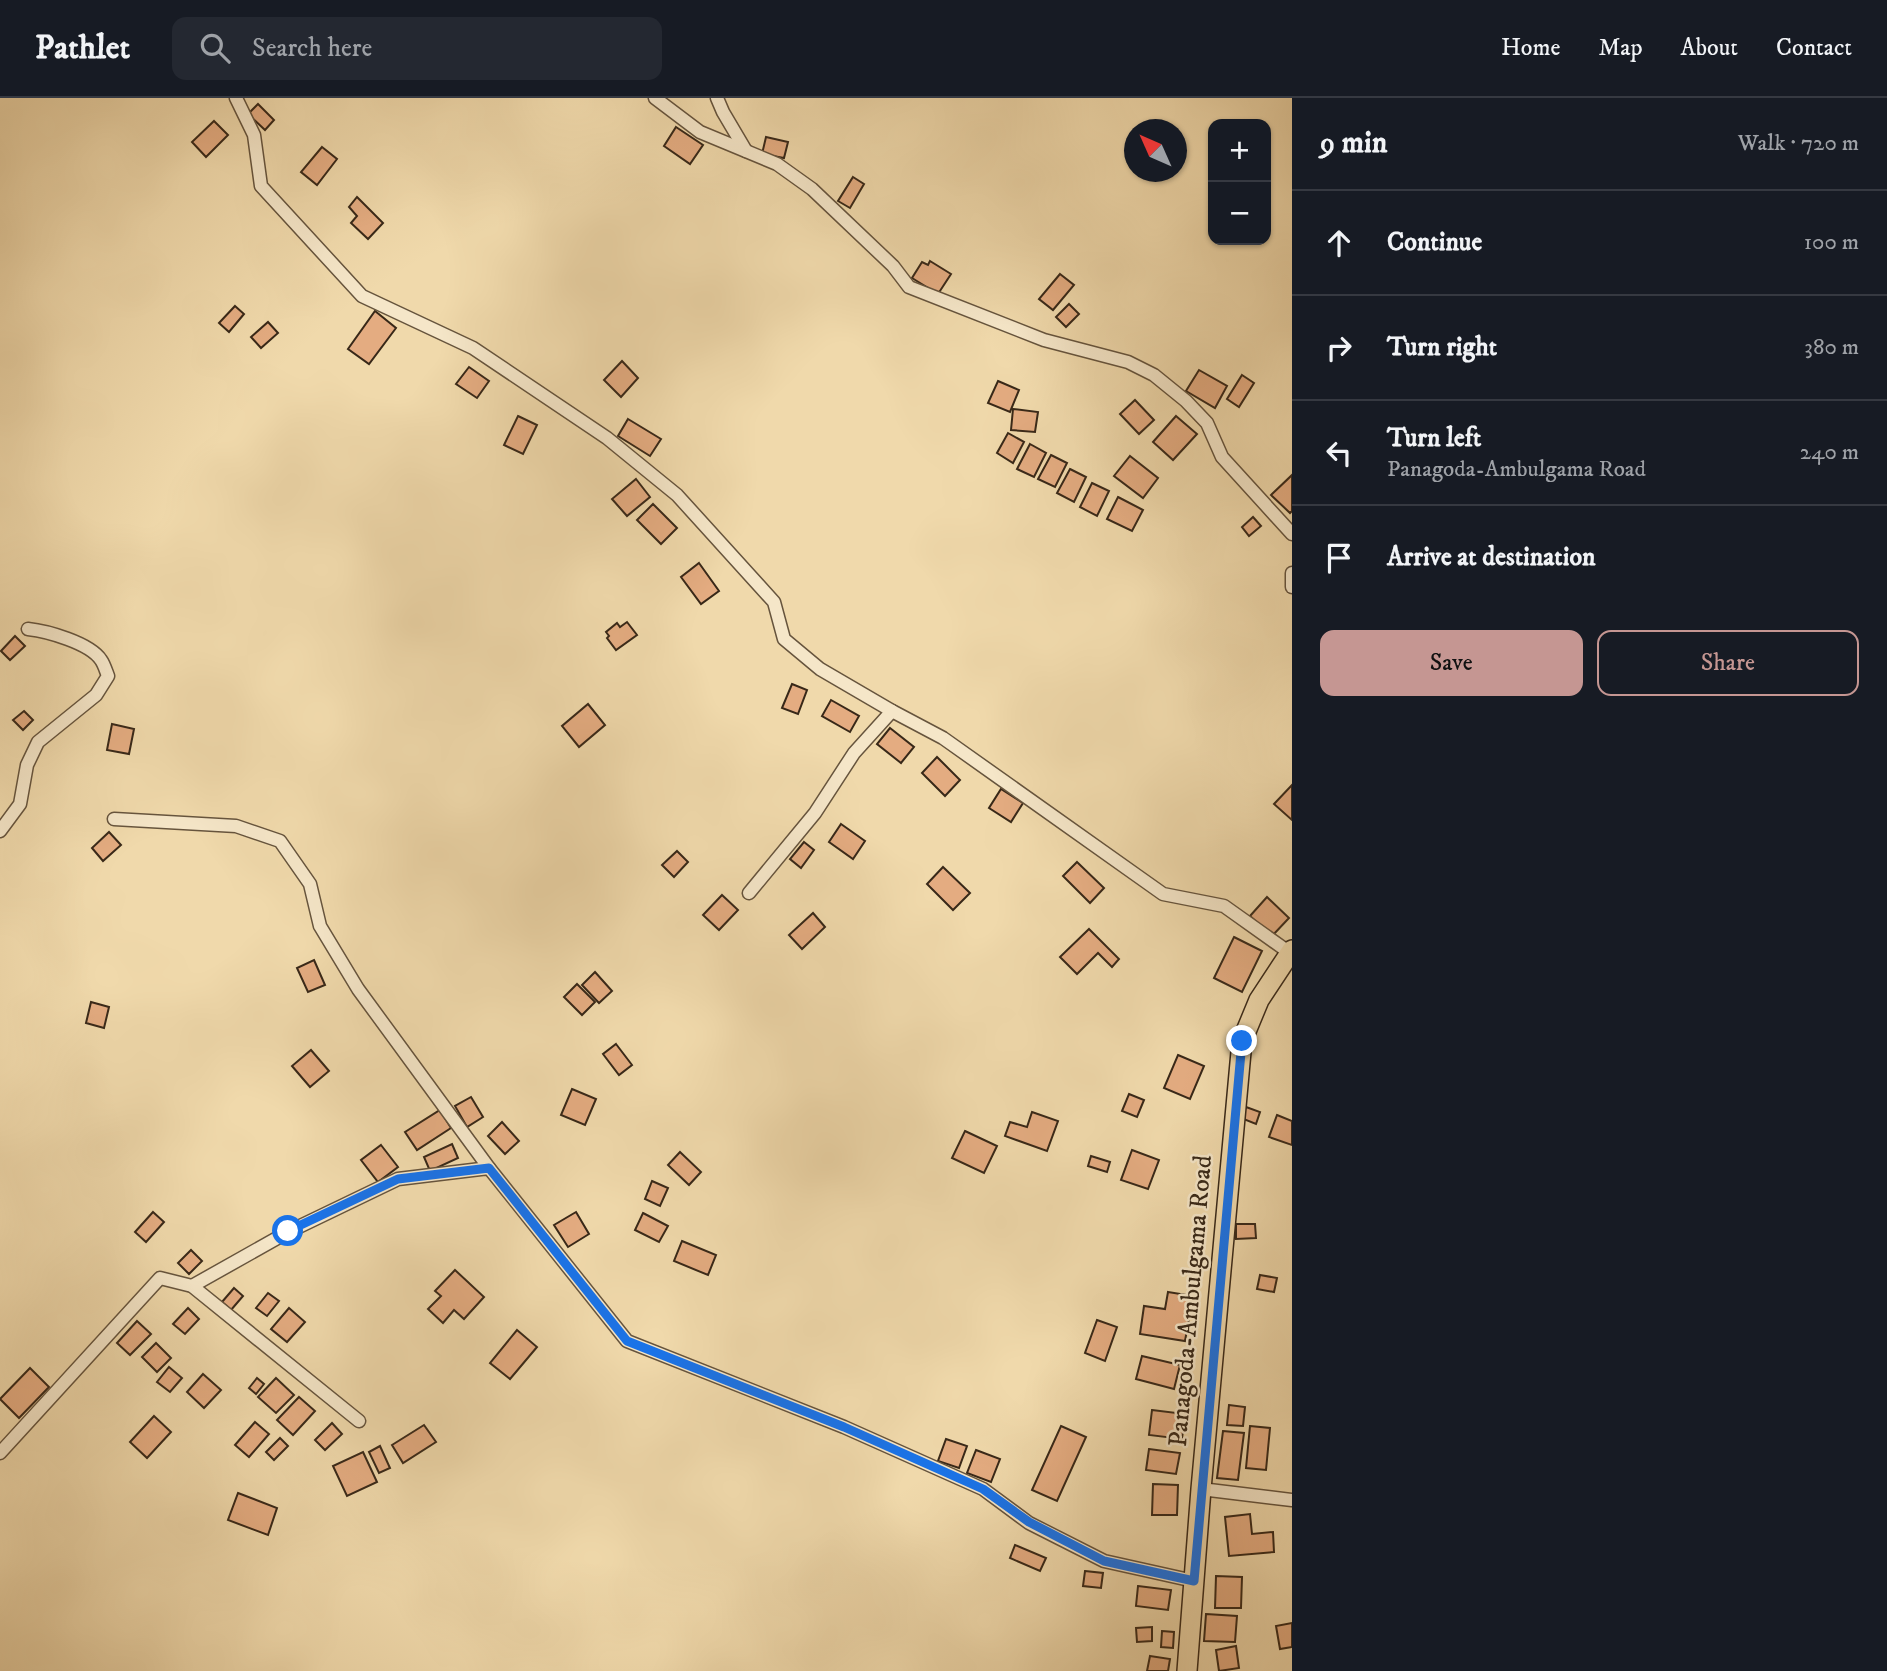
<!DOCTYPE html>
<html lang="en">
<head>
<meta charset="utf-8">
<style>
	:root { --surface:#171b24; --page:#242831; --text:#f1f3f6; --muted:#9ea1a6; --line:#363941; --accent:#c59692 }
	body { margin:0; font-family:"IM FELL DW Pica",serif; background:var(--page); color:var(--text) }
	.controls { position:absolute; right:21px; top:21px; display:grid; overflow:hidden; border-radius:14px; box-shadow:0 2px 5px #0004 }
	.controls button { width:63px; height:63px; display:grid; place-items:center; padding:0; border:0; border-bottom:2px solid var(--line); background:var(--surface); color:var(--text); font:35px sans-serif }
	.compass { position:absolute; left:1124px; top:21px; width:63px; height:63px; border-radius:50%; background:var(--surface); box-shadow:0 2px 5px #0004; rotate:315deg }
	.stop { position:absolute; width:21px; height:21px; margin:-16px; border:5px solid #1a73e8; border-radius:50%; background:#fff }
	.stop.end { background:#1a73e8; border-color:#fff; box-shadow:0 2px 7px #0008 }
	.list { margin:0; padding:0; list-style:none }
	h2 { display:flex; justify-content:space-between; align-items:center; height:91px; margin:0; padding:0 28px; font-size:30px }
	h2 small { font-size:23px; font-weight:400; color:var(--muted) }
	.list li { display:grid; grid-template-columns:46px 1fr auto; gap:21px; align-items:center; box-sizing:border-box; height:105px; padding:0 28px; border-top:2px solid var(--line) }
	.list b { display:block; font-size:26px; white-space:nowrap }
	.list p { margin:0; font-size:23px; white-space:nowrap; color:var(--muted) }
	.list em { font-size:23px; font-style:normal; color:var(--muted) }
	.actions { display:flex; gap:14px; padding:21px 28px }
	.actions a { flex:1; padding:16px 0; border:2px solid var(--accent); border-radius:14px; text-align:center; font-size:24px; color:var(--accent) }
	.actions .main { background:var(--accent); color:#111 }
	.icon { flex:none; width:38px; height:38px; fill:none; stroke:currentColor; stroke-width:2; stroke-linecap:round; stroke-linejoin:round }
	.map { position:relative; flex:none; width:1292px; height:1573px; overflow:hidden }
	header { display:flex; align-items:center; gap:42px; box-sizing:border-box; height:98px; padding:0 35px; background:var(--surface); border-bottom:2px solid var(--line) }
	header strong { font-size:33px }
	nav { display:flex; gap:38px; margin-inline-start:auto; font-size:24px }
	.search { width:490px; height:63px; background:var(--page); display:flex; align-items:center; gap:18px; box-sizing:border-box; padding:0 24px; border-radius:14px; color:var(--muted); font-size:26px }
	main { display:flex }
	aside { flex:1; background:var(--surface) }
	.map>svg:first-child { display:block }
	.building { fill:#e4ac81; stroke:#382818; stroke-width:2 }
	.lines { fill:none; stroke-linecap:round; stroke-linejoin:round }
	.minor-casing { stroke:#66543d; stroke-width:15 }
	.primary-casing { stroke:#382818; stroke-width:22 }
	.minor { stroke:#f5e6c8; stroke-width:12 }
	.primary { stroke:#f0d9ab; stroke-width:19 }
	.route { stroke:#1a73e8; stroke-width:9 }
	.labels { text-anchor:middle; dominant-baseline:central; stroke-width:5; stroke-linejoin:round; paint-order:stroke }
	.street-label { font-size:26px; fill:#382818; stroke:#f5e6c8 }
</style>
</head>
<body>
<header>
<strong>Pathlet</strong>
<div class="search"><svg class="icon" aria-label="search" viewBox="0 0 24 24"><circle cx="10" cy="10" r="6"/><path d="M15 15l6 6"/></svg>Search here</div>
<nav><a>Home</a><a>Map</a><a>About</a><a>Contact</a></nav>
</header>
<main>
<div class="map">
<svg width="1292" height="1573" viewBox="0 0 1292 1573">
	<rect width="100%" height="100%" fill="#f0d9ab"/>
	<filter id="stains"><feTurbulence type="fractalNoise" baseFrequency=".00286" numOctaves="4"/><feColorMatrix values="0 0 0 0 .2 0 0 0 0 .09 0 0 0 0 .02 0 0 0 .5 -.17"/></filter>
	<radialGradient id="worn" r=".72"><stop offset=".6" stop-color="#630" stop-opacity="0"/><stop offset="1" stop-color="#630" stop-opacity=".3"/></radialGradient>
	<g class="building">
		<path d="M258,6L274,22L265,32L248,16Z"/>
		<path d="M214,23L228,37L206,59L192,44Z"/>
		<path d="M676,29L703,47L690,66L664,48Z"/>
		<path d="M766,39L788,44L784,60L762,56Z"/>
		<path d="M322,49L337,61L317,87L301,74Z"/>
		<path d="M853,79L864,86L850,110L838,103Z"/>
		<path d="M357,99L383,125L368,141L351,125L357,118L349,109Z"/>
		<path d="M930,163L951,176L938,196L912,180L922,164L928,167Z"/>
		<path d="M1060,176L1074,187L1053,212L1039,201Z"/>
		<path d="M1069,206L1079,216L1066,229L1056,219Z"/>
		<path d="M235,208L244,216L229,234L219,225Z"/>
		<path d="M375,213L396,230L369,266L348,251Z"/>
		<path d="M268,224L278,235L261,250L251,239Z"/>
		<path d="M622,263L638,280L621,299L604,282Z"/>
		<path d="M469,269L489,283L477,300L456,286Z"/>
		<path d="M1199,272L1227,288L1215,310L1186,293Z"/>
		<path d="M1242,277L1254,285L1239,309L1227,301Z"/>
		<path d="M998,283L1019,292L1010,314L988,305Z"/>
		<path d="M1135,302L1154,322L1139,336L1120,316Z"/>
		<path d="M1013,311L1038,314L1035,334L1011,332Z"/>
		<path d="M518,318L537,327L523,356L504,347Z"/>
		<path d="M1176,318L1197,336L1173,362L1153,344Z"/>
		<path d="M628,321L661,341L650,358L618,338Z"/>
		<path d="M1008,335L1024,344L1013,365L997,355Z"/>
		<path d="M1030,346L1046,355L1034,379L1017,371Z"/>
		<path d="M1051,357L1067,365L1055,389L1038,381Z"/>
		<path d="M1130,358L1158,380L1143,400L1114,378Z"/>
		<path d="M1070,371L1086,379L1074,404L1057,395Z"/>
		<path d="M1292,377V413L1290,415L1271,397Z"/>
		<path d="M636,381L650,399L627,418L612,401Z"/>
		<path d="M1092,385L1109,393L1097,418L1080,409Z"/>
		<path d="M1118,399L1143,412L1132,433L1107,421Z"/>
		<path d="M653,406L677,430L661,446L637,422Z"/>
		<path d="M1253,419L1261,428L1249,438L1242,429Z"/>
		<path d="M699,465L719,493L701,506L681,479Z"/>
		<path d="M627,524L637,537L616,552L607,540L609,538L606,534L617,525L620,529Z"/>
		<path d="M15,538L25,548L10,562L1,553Z"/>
		<path d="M792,586L807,592L798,616L782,610Z"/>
		<path d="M831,602L859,618L850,634L822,618Z"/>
		<path d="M588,606L605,627L579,649L562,628Z"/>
		<path d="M24,613L33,622L23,632L13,622Z"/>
		<path d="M112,626L134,631L129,656L107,652Z"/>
		<path d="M890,630L914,649L901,665L877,646Z"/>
		<path d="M937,659L960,682L945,698L922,675Z"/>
		<path d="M1292,687V722L1274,706Z"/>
		<path d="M1001,691L1023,705L1011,724L989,710Z"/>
		<path d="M841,726L865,743L853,761L829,744Z"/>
		<path d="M109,734L121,747L103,763L92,750Z"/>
		<path d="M804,744L814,752L801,770L790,761Z"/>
		<path d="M677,753L688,764L674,779L662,767Z"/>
		<path d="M1077,764L1104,790L1090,805L1063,778Z"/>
		<path d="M943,769L970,795L953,812L927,786Z"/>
		<path d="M722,797L738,812L719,832L703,817Z"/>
		<path d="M1267,799L1289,820L1272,838L1250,818Z"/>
		<path d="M813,815L825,829L802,851L789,837Z"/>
		<path d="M1089,831L1119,861L1112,869L1098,855L1077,876L1060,859Z"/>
		<path d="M1234,839L1262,853L1242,894L1214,880Z"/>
		<path d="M314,862L325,887L308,894L297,870Z"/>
		<path d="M595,874L612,893L599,905L582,887Z"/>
		<path d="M577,886L595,904L582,917L564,899Z"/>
		<path d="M91,904L109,909L104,930L86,925Z"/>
		<path d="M616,946L632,967L619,977L603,956Z"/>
		<path d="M311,952L329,973L310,989L292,968Z"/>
		<path d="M1178,957L1204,968L1190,1001L1164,990Z"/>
		<path d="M572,991L596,1001L585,1027L561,1017Z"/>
		<path d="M1129,996L1144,1002L1137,1019L1122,1013Z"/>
		<path d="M471,999L483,1019L467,1029L455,1008Z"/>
		<path d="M1246,1009L1260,1014L1256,1026L1241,1020Z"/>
		<path d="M440,1012L451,1030L417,1052L405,1034Z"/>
		<path d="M1032,1014L1058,1023L1047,1053L1005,1038L1010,1024L1027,1029Z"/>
		<path d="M1277,1017L1292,1023V1047L1269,1039Z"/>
		<path d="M502,1024L519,1043L505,1056L488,1038Z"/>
		<path d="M965,1033L997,1048L984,1075L952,1060Z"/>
		<path d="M452,1046L458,1060L430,1073L424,1059Z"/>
		<path d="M381,1047L398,1069L378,1084L361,1062Z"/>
		<path d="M1132,1052L1159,1062L1148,1091L1121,1082Z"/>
		<path d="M680,1054L701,1074L689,1087L668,1067Z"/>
		<path d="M1091,1058L1110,1064L1107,1074L1088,1068Z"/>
		<path d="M652,1083L668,1090L660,1108L645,1101Z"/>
		<path d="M153,1114L164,1124L146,1144L135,1134Z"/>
		<path d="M576,1114L589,1136L568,1149L554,1127Z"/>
		<path d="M643,1115L668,1128L659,1144L635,1132Z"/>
		<path d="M1236,1126H1255L1256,1140L1236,1141Z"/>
		<path d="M682,1143L716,1157L708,1177L674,1163Z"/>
		<path d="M191,1152L202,1163L189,1176L178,1165Z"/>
		<path d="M455,1172L484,1199L464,1221L454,1212L443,1225L428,1211L441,1198L435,1193Z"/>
		<path d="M1260,1177L1277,1180L1274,1194L1257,1191Z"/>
		<path d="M234,1190L243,1198L231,1212L222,1204Z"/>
		<path d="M1168,1194L1193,1198L1185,1243L1140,1236L1144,1208L1165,1211Z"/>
		<path d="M268,1195L279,1203L267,1218L256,1210Z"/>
		<path d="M188,1210L199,1221L185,1236L173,1226Z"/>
		<path d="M289,1210L305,1224L287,1244L271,1231Z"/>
		<path d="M1097,1222L1117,1229L1105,1263L1085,1255Z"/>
		<path d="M137,1223L151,1236L130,1257L117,1245Z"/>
		<path d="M517,1232L537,1249L510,1281L490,1265Z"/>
		<path d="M156,1245L171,1260L157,1274L142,1259Z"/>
		<path d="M1142,1258L1180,1267L1174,1291L1136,1281Z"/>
		<path d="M169,1269L182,1280L170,1294L157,1284Z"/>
		<path d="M30,1270L49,1289L19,1320L0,1301Z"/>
		<path d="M203,1276L221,1292L204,1310L187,1294Z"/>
		<path d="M257,1280L264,1286L256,1296L249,1290Z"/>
		<path d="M276,1280L294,1297L276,1315L258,1299Z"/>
		<path d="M299,1299L315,1313L293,1337L277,1322Z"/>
		<path d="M1229,1307L1245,1309L1243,1328L1227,1327Z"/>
		<path d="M1152,1312L1185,1316L1182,1341L1149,1337Z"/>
		<path d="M154,1318L171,1334L147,1360L130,1344Z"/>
		<path d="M255,1324L269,1336L249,1359L235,1347Z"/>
		<path d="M332,1325L342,1336L325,1352L315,1342Z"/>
		<path d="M424,1327L436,1344L403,1365L392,1347Z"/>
		<path d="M1061,1328L1086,1339L1057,1403L1032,1392Z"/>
		<path d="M1250,1328L1270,1330L1266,1372L1246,1370Z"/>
		<path d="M1223,1333L1244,1335L1238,1382L1217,1380Z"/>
		<path d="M280,1340L288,1348L274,1362L266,1354Z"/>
		<path d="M946,1341L967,1348L959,1370L938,1363Z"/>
		<path d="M380,1348L390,1370L379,1375L369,1354Z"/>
		<path d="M1149,1351L1180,1355L1176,1376L1146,1372Z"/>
		<path d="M976,1352L1000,1361L991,1384L967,1375Z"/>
		<path d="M363,1354L377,1384L347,1398L333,1368Z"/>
		<path d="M1153,1386L1178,1387L1177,1417H1152Z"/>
		<path d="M238,1395L277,1410L268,1437L228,1422Z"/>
		<path d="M1250,1416L1252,1436L1273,1434L1274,1454L1229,1458L1225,1419Z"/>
		<path d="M1015,1447L1046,1460L1040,1473L1010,1460Z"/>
		<path d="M1085,1473L1103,1475L1101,1490L1083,1488Z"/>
		<path d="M1216,1478L1242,1479L1241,1510H1215Z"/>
		<path d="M1138,1488L1171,1492L1168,1512L1136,1508Z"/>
		<path d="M1206,1516L1237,1518L1235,1544L1204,1543Z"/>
		<path d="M1292,1525V1549L1280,1551L1276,1528Z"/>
		<path d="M1152,1529V1543L1137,1544L1136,1530Z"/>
		<path d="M1162,1533L1174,1534L1173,1550L1161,1549Z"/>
		<path d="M1236,1548L1239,1570L1219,1573L1216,1552Z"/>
		<path d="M1150,1558L1170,1561L1168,1573H1147Z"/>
	</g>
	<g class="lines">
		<defs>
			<g id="minor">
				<path d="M236,0L254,37L261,88L362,198L473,250L607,340L677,397L774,504L784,541L820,571L892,613L943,640L1163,796L1224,808L1290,855"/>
				<path d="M655,0L700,34L777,66L812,91L893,168L909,189L1044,242L1128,264L1154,277L1186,303L1207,325L1222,359L1292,436"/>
				<path d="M717,0L723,14L746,53"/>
				<path d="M1292,475V489"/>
				<path d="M114,721L236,728L280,743L310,786L320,828L358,891L489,1070"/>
				<path d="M0,733L20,706L27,667L38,644L96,597L108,578C106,573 104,566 101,562C90,545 47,533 28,531"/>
				<path d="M749,795L815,715L854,655L892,613"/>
				<path d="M192,1188L288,1134L398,1081L489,1070L627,1243L844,1329L983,1391L1029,1425L1104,1463L1194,1483"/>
				<path d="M0,1355L160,1180L192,1188L359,1323"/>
				<path d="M1201,1391L1292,1402"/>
			</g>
			<path id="primary" d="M1187,1573L1201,1391L1242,943L1259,902L1292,852"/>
		</defs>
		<use href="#minor" class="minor-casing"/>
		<use href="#primary" class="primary-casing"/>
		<use href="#minor" class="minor"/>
		<use href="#primary" class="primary"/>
	</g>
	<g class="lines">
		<path class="route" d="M288,1133L398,1081L489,1070L627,1243L844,1329L983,1391L1029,1424L1104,1463L1194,1483L1242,943"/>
	</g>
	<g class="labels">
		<g class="street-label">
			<text transform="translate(1191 1203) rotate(-85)">Panagoda-Ambulgama Road</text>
		</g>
	</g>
	<rect width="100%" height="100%" filter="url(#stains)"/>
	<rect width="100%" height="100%" fill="url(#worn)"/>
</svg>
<div class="controls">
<button>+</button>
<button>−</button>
</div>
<svg class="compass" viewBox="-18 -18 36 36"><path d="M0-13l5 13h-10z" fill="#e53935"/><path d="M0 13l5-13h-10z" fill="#9ea1a6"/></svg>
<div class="stop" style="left:288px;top:1133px"></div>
<div class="stop end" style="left:1242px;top:943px"></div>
</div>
<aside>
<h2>9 min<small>Walk · 720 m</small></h2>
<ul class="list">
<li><svg class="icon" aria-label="ahead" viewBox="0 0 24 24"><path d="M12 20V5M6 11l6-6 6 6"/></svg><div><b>Continue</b></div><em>100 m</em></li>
<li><svg class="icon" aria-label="right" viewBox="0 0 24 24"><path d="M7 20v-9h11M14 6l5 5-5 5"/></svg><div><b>Turn right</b></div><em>380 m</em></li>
<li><svg class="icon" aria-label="left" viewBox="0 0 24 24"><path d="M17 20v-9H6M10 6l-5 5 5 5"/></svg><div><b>Turn left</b><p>Panagoda-Ambulgama Road</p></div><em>240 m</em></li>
<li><svg class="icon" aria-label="arrive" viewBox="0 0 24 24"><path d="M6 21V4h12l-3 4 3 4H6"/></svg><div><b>Arrive at destination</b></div></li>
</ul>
<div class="actions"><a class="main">Save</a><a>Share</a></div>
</aside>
</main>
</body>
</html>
